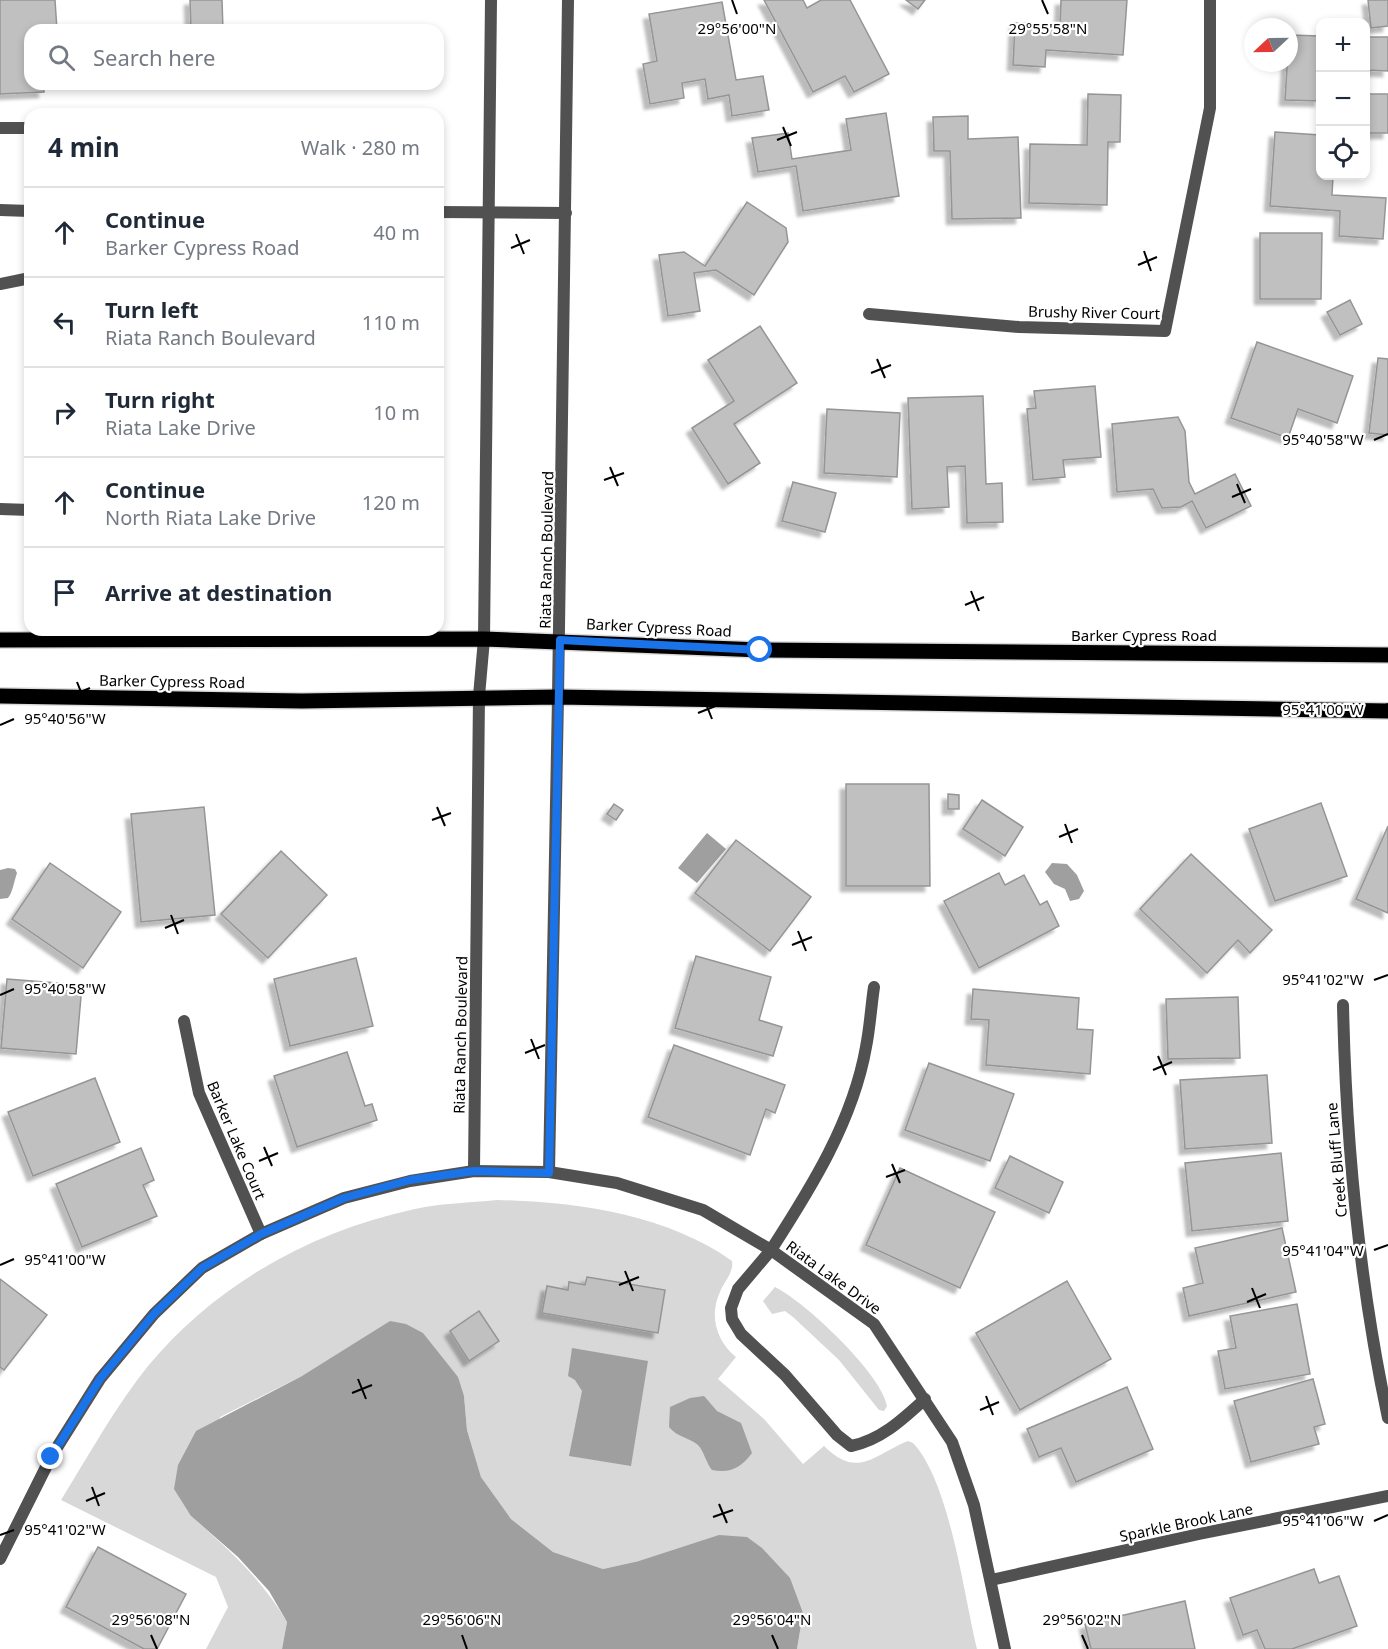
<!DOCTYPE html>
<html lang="en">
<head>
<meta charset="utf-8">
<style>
	:root { --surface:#fff; --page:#f2f2f3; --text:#1f2937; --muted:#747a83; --line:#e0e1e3 }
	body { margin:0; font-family:"Noto Sans",sans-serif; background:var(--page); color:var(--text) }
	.controls { position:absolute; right:18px; top:18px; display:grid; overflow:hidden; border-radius:12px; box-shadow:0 3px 9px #0003 }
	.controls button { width:54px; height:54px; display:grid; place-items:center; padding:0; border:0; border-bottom:2px solid var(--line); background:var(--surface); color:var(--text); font:30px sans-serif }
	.compass { position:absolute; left:1244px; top:18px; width:54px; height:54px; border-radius:50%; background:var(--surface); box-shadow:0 3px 9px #0003; rotate:248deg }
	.stop { position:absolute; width:18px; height:18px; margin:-14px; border:4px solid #1a73e8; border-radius:50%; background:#fff }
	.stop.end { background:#1a73e8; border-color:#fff; box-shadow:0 2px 6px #0008 }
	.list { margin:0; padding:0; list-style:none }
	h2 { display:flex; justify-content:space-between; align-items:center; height:78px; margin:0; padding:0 24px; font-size:26px }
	h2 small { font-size:20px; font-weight:400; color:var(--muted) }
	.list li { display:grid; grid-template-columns:39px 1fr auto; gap:18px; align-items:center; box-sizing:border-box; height:90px; padding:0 24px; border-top:2px solid var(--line) }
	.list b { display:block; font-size:22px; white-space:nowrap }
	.list p { margin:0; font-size:20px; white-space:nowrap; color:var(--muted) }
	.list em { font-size:20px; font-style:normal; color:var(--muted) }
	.icon { flex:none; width:33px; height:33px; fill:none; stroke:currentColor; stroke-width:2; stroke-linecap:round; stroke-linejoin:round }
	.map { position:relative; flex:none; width:1388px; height:1649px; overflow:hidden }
	.search { position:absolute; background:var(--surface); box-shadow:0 3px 9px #0003; left:24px; top:24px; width:420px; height:66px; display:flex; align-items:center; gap:15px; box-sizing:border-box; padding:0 21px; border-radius:18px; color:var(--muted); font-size:22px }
	.panel { position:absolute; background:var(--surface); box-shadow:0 3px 9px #0003; left:24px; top:108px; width:420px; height:528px; border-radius:18px }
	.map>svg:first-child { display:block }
	.green { fill:#d8d8d8 }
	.water { fill:#9f9f9f }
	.building { fill:#c0c0c0; stroke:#959595; stroke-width:1.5; filter:url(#shadow) }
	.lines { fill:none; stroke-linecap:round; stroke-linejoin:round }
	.primary-casing { stroke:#dbdbdb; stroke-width:18 }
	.service { stroke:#515151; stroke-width:12 }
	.minor { stroke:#515151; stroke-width:12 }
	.tertiary { stroke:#515151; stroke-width:12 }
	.primary { stroke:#000; stroke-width:15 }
	.route { stroke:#1a73e8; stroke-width:8 }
	.ticks { fill:none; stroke:#000; stroke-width:2 }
	.labels { text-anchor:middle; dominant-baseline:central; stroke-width:4.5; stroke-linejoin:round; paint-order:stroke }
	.street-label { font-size:15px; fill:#000; stroke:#fff }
	.ticks-label { font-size:15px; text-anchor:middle; fill:#000; stroke:#fff; stroke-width:4.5; stroke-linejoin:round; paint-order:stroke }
</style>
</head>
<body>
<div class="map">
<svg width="1388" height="1649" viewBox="0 0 1388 1649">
	<defs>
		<filter id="shadow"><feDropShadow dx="-5.5" dy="5.5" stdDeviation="1.5" flood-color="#0004"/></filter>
	</defs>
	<rect width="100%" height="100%" fill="#fff"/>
	<g class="green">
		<path d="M497,1200C576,1202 666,1214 732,1261C734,1273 724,1281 720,1292C709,1315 716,1341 736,1357L718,1379L764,1419L803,1464L824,1446C858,1480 875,1454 908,1441L913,1443C950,1482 964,1596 977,1649H797L803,1613L639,1561L603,1569L553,1552L511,1519L481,1477L467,1430L464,1396L423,1333L302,1376L220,1417L191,1516C229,1550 261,1578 287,1622L282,1649H206L228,1607L216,1577L61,1500C89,1455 115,1407 148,1366C216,1284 312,1231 415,1209C441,1203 470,1203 497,1200Z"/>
		<path d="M775,1287C804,1301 882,1374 887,1406L884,1411L879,1410L839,1360L793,1317L785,1311L772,1314L763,1301Z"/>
	</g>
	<g class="water">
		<path d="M707,833L726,849L697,883L678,868Z"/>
		<path d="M1052,863L1067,864L1077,875L1084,891L1079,899L1070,901L1065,889L1054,884L1045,872Z"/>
		<path d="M8,868L15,869L17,873C14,881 13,892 8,898L0,899V870Z"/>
		<path d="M390,1321L406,1324L423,1333L458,1377L464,1396L467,1430L481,1477L511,1519L553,1552L603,1569L639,1561L719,1535L747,1537L762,1548L790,1578L803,1613L797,1649H282L287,1622L269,1591L238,1557L191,1516L174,1489L178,1465L196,1431L302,1376Z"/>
		<path d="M572,1348L648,1361L631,1466L569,1456L582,1391L575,1380L568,1376Z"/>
		<path d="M704,1396L717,1411L741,1423L752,1453C740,1469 730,1473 712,1470C706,1463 704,1451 698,1445C688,1437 677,1437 669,1427L670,1407L690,1398Z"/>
	</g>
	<g class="building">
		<path d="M0,0H55L57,30H30V84H43L44,92L0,94Z"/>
		<path d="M190,0H222L223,30H191Z"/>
		<path d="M764,0H803L807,8L821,0H850L889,74L854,92L845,76L813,92Z"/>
		<path d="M906,0H925L918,9Z"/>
		<path d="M1061,0H1127L1123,55L1046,50L1045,67L1013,65L1015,23L1060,25Z"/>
		<path d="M1368,0H1388V26L1371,28Z"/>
		<path d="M722,2L736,80L763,76L769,110L732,116L729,95L708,99L705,79L682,83L684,98L650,104L643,64L657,61L649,14Z"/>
		<path d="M1289,35L1320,36V101L1285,100Z"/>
		<path d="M1366,37H1388V71L1366,70Z"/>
		<path d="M1088,94L1121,95L1120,142H1108L1107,205L1029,203L1030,144L1087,145Z"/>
		<rect x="1366" y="94" width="22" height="39"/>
		<path d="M886,113L899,196L803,211L796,166L758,172L752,138L788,133L792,159L851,150L846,119Z"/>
		<path d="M968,116V139L1018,137L1021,218L952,219L950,151H934L933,117Z"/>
		<path d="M1275,132L1320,135V176H1333L1332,195L1386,198L1383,239L1339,236L1340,211L1270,206Z"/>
		<path d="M747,202L786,228L788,242L754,295L716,270L694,273L700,311L668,316L659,255L684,252L705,266Z"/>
		<path d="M1260,233H1322L1321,299H1260Z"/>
		<path d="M1350,300L1362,324L1340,335L1327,312Z"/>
		<path d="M760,326L797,383L734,424L760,463L728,484L692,428L734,401L708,360Z"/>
		<path d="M1257,342L1353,376L1337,423L1298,409L1288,438L1231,418Z"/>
		<path d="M1378,358L1388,359V435L1369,433Z"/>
		<path d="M1095,386L1101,457L1063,460L1065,477L1033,480L1027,409L1036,408L1034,391Z"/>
		<path d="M983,396L986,484L1002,483L1003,522L967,523L965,466L947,467L949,507L912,509L908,398Z"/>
		<path d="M827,409L900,413L897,477L824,473Z"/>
		<path d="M1178,417L1185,431L1189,482L1195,494L1235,474L1251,506L1206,528L1192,501L1181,507L1162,508L1153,489L1117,492L1112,424Z"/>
		<path d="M793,482L836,493L825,532L782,521Z"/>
		<path d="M846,784H929L930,886H846Z"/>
		<path d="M948,794L959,795V809H948Z"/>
		<path d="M982,800L1023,827L1005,856L963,829Z"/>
		<path d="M1321,803L1347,876L1275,901L1249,829Z"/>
		<path d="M614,804L623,810L616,820L607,814Z"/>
		<path d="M204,807L215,915L141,922L131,814Z"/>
		<path d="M1388,826V913L1356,899Z"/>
		<path d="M736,840L811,897L770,951L695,893Z"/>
		<path d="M281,851L327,895L268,958L221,914Z"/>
		<path d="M1191,854L1272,930L1250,953L1238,940L1207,973L1140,909Z"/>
		<path d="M50,863L121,912L83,968L12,919Z"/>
		<path d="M999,873L1005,885L1024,875L1040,905L1047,901L1059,926L979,968L944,901Z"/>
		<path d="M696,956L771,977L759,1020L782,1027L773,1056L675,1028Z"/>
		<path d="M356,958L373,1026L290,1046L274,979Z"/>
		<path d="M7,979L82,985L76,1054L1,1048Z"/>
		<path d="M973,989L1079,998L1077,1029L1093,1030L1090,1074L986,1065L989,1020L971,1019Z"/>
		<path d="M1238,997L1240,1058L1168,1059L1166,999Z"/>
		<path d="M674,1045L785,1085L775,1113L766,1109L750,1155L648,1117Z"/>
		<path d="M347,1052L365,1106L372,1104L377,1120L297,1147L274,1076Z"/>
		<path d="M929,1063L1014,1094L990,1161L905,1130Z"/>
		<path d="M1267,1075L1272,1143L1185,1149L1180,1080Z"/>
		<path d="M95,1078L120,1142L33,1176L8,1112Z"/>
		<path d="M141,1148L154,1180L143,1185L157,1216L82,1247L56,1184Z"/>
		<path d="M1281,1153L1288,1221L1192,1231L1185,1163Z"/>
		<path d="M1010,1156L1063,1182L1049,1213L995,1188Z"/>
		<path d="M900,1168L995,1212L960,1288L866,1245Z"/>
		<path d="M1282,1228L1296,1292L1189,1316L1183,1288L1203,1283L1195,1248Z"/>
		<path d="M587,1277L665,1290L658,1333L542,1313L547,1286L568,1290L569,1282L585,1285Z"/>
		<path d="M0,1279L47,1315L4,1370L0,1367Z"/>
		<path d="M1067,1281L1111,1359L1020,1410L976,1333Z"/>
		<path d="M1297,1304L1310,1374L1225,1389L1218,1351L1236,1348L1230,1316Z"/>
		<path d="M479,1311L499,1341L469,1361L450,1331Z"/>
		<path d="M1313,1379L1325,1424L1314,1427L1319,1444L1251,1462L1234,1401Z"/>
		<path d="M1127,1387L1153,1449L1076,1482L1061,1448L1039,1457L1027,1429Z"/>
		<path d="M98,1547L186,1594L157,1649H144L66,1607Z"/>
		<path d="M1314,1569L1319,1583L1339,1576L1357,1626L1292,1649H1265L1257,1630L1243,1635L1230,1598Z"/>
		<path d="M1185,1601L1195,1649H1091L1085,1624Z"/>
	</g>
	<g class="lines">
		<defs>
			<g id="primary">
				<path d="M0,640L484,639L761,650L1388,655"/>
				<path d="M0,696L302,701L558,697L1388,711"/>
			</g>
		</defs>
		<use href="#primary" class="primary-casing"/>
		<g class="service">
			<path d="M0,128H30"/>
			<path d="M0,210L30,211"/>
			<path d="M438,212L566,213"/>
			<path d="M0,284L30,278"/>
			<path d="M0,509L30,510"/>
			<path d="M771,1250L738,1289L731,1308L732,1319L741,1334L785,1375L837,1435L851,1446C881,1440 903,1419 925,1399"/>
		</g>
		<g class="minor">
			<path d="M869,314L1019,327L1165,331L1210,108V0"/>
			<path d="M1343,1005C1346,1144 1359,1282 1388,1418"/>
			<path d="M184,1021L199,1093L261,1234"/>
			<path d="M474,1171L479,696"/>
			<path d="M549,1172L558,697"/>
			<path d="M771,1250C811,1188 853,1121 866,1047C870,1027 871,1007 874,987"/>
			<path d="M0,1559L51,1457L100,1379L154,1314L202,1268L261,1234L344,1198L410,1181L474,1171L549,1172L617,1183L703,1210L771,1250L874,1324L952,1442L974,1505L1005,1649"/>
			<path d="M991,1580L1199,1534L1388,1496"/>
		</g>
		<g class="tertiary">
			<path d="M479,696L484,639L491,0"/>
			<path d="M558,697L568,0"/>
		</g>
		<use href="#primary" class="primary"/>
	</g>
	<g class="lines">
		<path class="route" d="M51,1457L100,1379L154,1314L202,1268L261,1234L344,1198L410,1180L474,1171L549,1173L560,640L760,650"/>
	</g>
	<path class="ticks" d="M732,0L737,14M1042,0L1048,14M783,127L791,146M777,140L797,132M516,234L524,254M511,248L530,240M1144,251L1151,271M1138,265L1157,257M877,359L885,378M871,373L891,365M1374,440L1388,434M610,467L618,486M604,480L624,473M1237,484L1245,503M1232,497L1251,489M971,591L979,611M965,605L984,597M77,682L85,702M71,696L90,688M704,699L712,719M1374,710L1388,704M698,713L718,705M0,725L14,719M437,807L445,826M432,820L451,813M1065,824L1072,843M1059,837L1078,829M171,915L178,934M165,928L184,920M798,931L806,951M792,945L812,937M1374,980L1388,975M0,995L14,989M531,1039L539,1059M525,1053L545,1045M1158,1056L1166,1075M1153,1070L1172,1062M264,1147L272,1166M259,1161L278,1153M892,1164L900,1183M886,1177L905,1170M1374,1250L1388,1245M0,1265L14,1259M625,1271L633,1291M619,1285L639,1277M1252,1288L1260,1308M1247,1302L1266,1294M358,1379L366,1399M352,1393L372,1385M986,1396L993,1415M980,1410L999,1402M92,1487L99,1506M86,1501L105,1493M719,1504L727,1523M713,1517L733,1510M1374,1521L1388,1515M0,1535L14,1530M151,1635L157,1649M462,1635L467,1649M772,1635L778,1649M1082,1635L1088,1649"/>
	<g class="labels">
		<g class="street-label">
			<text transform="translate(1094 312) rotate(1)">Brushy River Court</text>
			<text transform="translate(546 550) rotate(-89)">Riata Ranch Boulevard</text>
			<text transform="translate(659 627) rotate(3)">Barker Cypress Road</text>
			<text x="1144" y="635">Barker Cypress Road</text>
			<text transform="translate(172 681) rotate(1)">Barker Cypress Road</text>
			<text transform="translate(460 1035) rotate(-89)">Riata Ranch Boulevard</text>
			<text transform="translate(237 1140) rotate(67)">Barker Lake Court</text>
			<text transform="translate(1336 1160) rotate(-95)">Creek Bluff Lane</text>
			<text transform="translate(834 1277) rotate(36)">Riata Lake Drive</text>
			<text transform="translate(1186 1522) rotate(-12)">Sparkle Brook Lane</text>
		</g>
	</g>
	<g class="ticks-label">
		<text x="737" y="34">29°56'00"N</text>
		<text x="1048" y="34">29°55'58"N</text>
		<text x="1323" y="445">95°40'58"W</text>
		<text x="1323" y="715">95°41'00"W</text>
		<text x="65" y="724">95°40'56"W</text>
		<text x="1323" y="985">95°41'02"W</text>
		<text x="65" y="994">95°40'58"W</text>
		<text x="1323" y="1256">95°41'04"W</text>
		<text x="65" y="1265">95°41'00"W</text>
		<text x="1323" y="1526">95°41'06"W</text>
		<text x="65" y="1535">95°41'02"W</text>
		<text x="151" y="1625">29°56'08"N</text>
		<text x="462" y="1625">29°56'06"N</text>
		<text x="772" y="1625">29°56'04"N</text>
		<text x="1082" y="1625">29°56'02"N</text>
	</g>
</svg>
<div class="controls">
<button>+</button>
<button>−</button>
<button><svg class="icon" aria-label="locate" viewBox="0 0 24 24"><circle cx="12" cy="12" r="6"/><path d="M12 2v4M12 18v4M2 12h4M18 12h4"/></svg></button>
</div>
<svg class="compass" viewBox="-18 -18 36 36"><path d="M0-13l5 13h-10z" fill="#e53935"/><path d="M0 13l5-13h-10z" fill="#747a83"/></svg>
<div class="stop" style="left:760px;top:650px"></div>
<div class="stop end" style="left:51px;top:1457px"></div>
<div class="search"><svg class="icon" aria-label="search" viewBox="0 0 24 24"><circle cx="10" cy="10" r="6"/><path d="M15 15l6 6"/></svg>Search here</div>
<section class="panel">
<h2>4 min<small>Walk · 280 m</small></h2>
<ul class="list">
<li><svg class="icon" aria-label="ahead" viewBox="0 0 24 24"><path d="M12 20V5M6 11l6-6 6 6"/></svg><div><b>Continue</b><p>Barker Cypress Road</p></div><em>40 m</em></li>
<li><svg class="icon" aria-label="left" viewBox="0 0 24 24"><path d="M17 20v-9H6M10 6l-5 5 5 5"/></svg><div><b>Turn left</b><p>Riata Ranch Boulevard</p></div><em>110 m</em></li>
<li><svg class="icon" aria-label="right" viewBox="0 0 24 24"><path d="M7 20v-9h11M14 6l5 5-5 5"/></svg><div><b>Turn right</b><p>Riata Lake Drive</p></div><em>10 m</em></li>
<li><svg class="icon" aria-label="ahead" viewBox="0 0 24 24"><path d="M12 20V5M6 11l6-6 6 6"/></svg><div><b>Continue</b><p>North Riata Lake Drive</p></div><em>120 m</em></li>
<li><svg class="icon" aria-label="arrive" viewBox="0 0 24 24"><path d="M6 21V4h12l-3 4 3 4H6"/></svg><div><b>Arrive at destination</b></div></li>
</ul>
</section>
</div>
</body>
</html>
